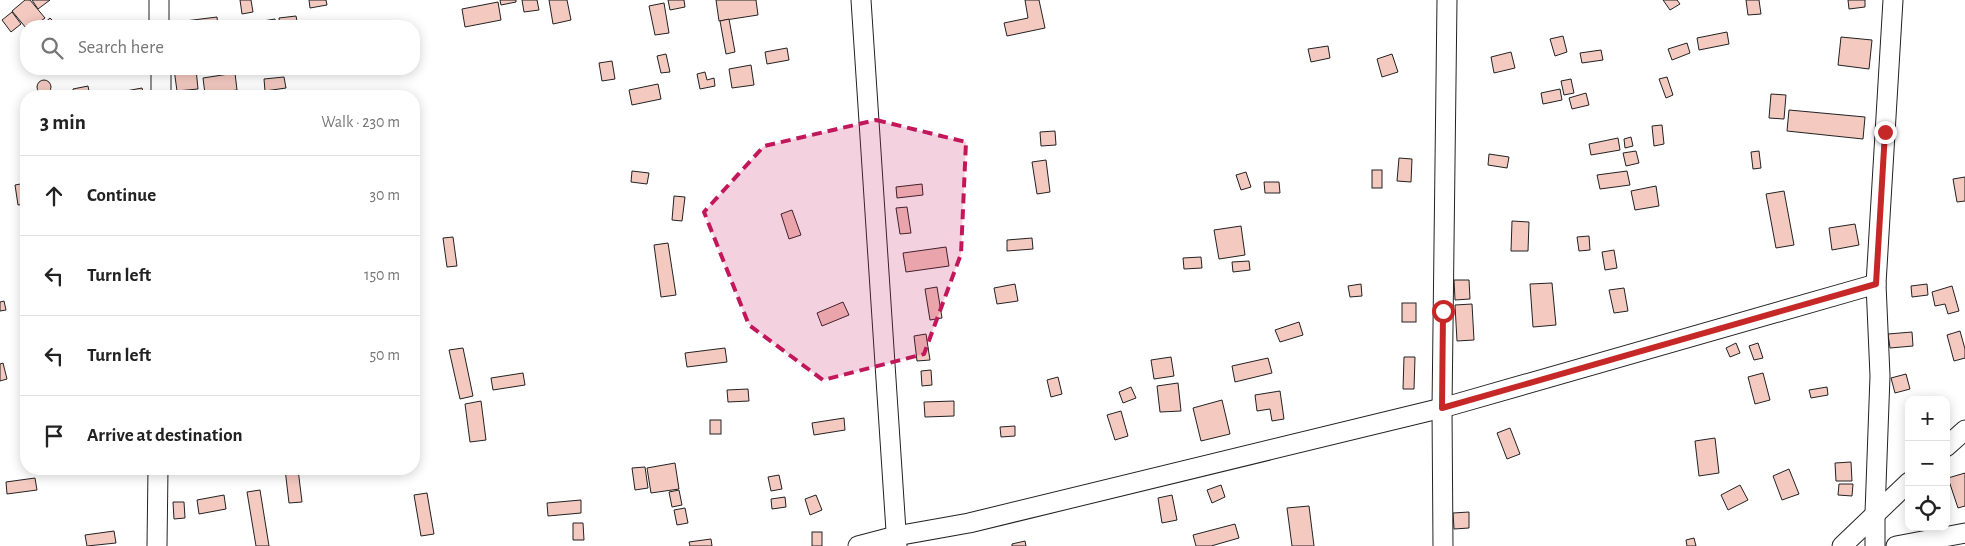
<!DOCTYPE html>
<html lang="en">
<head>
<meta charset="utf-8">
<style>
	:root { --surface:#fff; --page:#f2f2f2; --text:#222; --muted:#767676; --line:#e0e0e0 }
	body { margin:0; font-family:"Alegreya Sans",sans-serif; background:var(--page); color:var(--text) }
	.controls { position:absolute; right:15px; bottom:15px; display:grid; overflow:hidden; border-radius:10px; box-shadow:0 2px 12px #0003 }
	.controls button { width:45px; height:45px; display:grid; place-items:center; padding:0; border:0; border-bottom:1px solid var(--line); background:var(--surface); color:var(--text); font:25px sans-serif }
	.stop { position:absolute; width:15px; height:15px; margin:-11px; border:4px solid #c62828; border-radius:50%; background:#fff }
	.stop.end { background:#c62828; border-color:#fff; box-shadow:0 1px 5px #0008 }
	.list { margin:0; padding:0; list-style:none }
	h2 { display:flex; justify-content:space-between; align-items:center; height:65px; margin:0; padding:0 20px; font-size:21px }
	h2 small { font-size:16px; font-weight:400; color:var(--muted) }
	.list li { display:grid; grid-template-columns:32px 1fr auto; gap:15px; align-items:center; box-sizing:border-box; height:80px; padding:0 20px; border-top:1px solid var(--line) }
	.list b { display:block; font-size:19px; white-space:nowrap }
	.list em { font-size:16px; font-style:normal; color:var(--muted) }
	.icon { flex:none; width:28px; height:28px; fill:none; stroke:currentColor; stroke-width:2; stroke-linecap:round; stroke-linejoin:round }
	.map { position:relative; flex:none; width:1965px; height:546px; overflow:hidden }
	.search { position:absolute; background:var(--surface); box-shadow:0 2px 12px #0003; left:20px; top:20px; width:400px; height:55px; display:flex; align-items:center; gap:12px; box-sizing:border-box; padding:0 18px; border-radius:20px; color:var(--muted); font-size:19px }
	.panel { position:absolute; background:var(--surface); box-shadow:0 2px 12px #0003; left:20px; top:90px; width:400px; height:385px; border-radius:20px }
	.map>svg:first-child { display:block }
	.building { fill:#f3c9c0; stroke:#222 }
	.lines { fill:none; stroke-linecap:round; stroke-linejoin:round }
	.minor-casing { stroke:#222; stroke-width:21 }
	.minor { stroke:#fff; stroke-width:19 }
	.route { stroke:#c62828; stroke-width:6 }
	.marked { fill:#c2185b; fill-opacity:0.2; stroke:#c2185b; stroke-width:4; stroke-dasharray:10 6; stroke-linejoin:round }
</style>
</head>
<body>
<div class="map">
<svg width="1965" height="546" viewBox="0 0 1965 546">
	<rect width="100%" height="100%" fill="#fff"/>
	<g class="building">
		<path d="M25,0H30L45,18L34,26H26V28L12,11Z"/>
		<path d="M32,0H50L38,9Z"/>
		<path d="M240,0H251L253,12L242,14Z"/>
		<path d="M309,0H326L327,5L310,8Z"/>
		<path d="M500,0H516V2L501,5Z"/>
		<path d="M522,0H537L539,10L524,12Z"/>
		<path d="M549,0H567L571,20L553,24Z"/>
		<path d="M668,0H684L685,7L670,10Z"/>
		<path d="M716,0H756L758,15L719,21Z"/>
		<path d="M1025,0H1039L1045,28L1007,36L1004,23L1028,18Z"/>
		<path d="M1663,0H1677L1680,4L1670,10Z"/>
		<path d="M1746,0H1759L1761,14L1748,15Z"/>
		<path d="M1848,0H1865V7L1849,9Z"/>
		<path d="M498,2L501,20L465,27L462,9Z"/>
		<path d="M664,3L669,33L655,35L649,6Z"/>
		<path d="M12,12L21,24L11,32L2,20Z"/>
		<path d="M296,16L298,26H280L279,18Z"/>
		<path d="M217,17L218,26H170L169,23Z"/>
		<path d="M50,18L58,26H41Z"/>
		<path d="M275,19L276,26H257V22Z"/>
		<path d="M729,19L735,52L726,54L720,21Z"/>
		<path d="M1727,32L1729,44L1699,50L1697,38Z"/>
		<path d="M1563,36L1567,52L1555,56L1550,39Z"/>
		<path d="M1841,37L1872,40L1869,69L1838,65Z"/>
		<path d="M1687,43L1690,53L1672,60L1668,49Z"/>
		<path d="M1328,46L1330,58L1311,62L1308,49Z"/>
		<path d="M787,48L789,60L767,64L765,52Z"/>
		<path d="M1601,50L1603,60L1582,63L1580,53Z"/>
		<path d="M1511,52L1515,68L1494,73L1491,57Z"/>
		<path d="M666,54L670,72L661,73L657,56Z"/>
		<path d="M1392,54L1398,72L1382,77L1377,59Z"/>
		<path d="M612,61L615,79L602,81L599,63Z"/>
		<path d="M751,65L754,85L732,88L729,69Z"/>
		<path d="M174,69H196L198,89L177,91Z"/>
		<path d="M705,72L707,80L714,78L715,86L700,89L697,74Z"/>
		<path d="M235,73L237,90L205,94L203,78Z"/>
		<path d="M284,77L286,88L265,91L264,79Z"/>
		<path d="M1667,77L1673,95L1666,98L1659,79Z"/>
		<path d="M1571,79L1574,93L1564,95L1561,81Z"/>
		<circle cx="44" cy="87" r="7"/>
		<path d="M658,84L661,99L632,105L629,90Z"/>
		<path d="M88,86L90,96H74L73,89Z"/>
		<path d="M142,88L144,96H116L115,93Z"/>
		<path d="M1560,89L1562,100L1543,104L1541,93Z"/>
		<path d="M1586,93L1589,105L1572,109L1569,98Z"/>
		<path d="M1771,94L1786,95L1784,119L1769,118Z"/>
		<path d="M1789,110L1865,117L1863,139L1787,131Z"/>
		<path d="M1662,125L1664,144L1654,146L1652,126Z"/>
		<path d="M1055,131L1056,145L1041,146L1040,132Z"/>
		<path d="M1631,137L1633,146L1625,148L1624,139Z"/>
		<path d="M1618,138L1620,150L1591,155L1589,144Z"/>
		<path d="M1636,151L1639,163L1626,166L1623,153Z"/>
		<path d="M1759,151L1761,168L1753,169L1751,152Z"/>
		<path d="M1489,154L1509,157L1507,168L1488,165Z"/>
		<path d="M1399,158L1412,159L1411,182L1397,181Z"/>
		<path d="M1046,160L1050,192L1037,194L1032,162Z"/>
		<rect x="1372" y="170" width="10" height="18"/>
		<path d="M632,171L649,173L647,184L631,182Z"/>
		<path d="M1627,171L1630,185L1600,189L1597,175Z"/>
		<path d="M1246,172L1251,187L1241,190L1236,175Z"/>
		<path d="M1965,177V201L1957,202L1953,179Z"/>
		<path d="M1264,182H1279L1280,193H1265Z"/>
		<path d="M26,183V204L18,205L15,185Z"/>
		<path d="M922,184L923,195L897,198L896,187Z"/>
		<path d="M1656,186L1659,206L1635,210L1631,191Z"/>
		<path d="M1784,191L1794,245L1776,248L1766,194Z"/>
		<path d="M674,196L685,197L682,221L672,220Z"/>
		<path d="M907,207L911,233L900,234L896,208Z"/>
		<path d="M792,210L801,235L789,239L781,214Z"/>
		<path d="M1512,221L1529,222L1528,251H1511Z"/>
		<path d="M1855,224L1859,245L1832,250L1829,228Z"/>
		<path d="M1241,226L1245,255L1219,259L1214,230Z"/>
		<path d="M1589,236L1590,250L1579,251L1577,237Z"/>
		<path d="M453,237L457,266L447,267L443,238Z"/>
		<path d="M1032,238L1033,249L1007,251V240Z"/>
		<path d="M668,243L676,295L661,297L654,245Z"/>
		<path d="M946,247L949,266L906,272L903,253Z"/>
		<path d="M1614,250L1617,268L1605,270L1602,252Z"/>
		<path d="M1201,257L1202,268L1184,269L1183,258Z"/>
		<path d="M1249,261L1250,270L1233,272L1232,262Z"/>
		<path d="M1454,280H1469L1470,299L1455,300Z"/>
		<path d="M1552,283L1556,325L1533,327L1530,284Z"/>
		<path d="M1015,284L1018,301L997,304L994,288Z"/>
		<path d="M1361,284L1362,296L1350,297L1348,286Z"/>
		<path d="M1927,284L1928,295L1912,297L1911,286Z"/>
		<path d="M1952,286L1959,311L1948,314L1945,304L1935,306L1932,292Z"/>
		<path d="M937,287L942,318L930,320L925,289Z"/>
		<path d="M1624,288L1628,311L1614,313L1609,290Z"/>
		<path d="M4,301L6,310L0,311V302Z"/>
		<path d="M843,302L849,315L822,326L817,313Z"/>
		<rect x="1402" y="303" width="14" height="19"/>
		<path d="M1472,304L1474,340L1457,341L1455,305Z"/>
		<path d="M1299,322L1303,335L1280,342L1275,330Z"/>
		<path d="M1960,331L1965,349V358L1954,361L1947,335Z"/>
		<path d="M1912,332L1913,346L1890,348L1888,334Z"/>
		<path d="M926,334L930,360L917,361L914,336Z"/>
		<path d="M1736,343L1740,353L1730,357L1726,348Z"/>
		<path d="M1758,343L1763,358L1754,360L1749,346Z"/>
		<path d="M463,348L473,396L460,399L449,350Z"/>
		<path d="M725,348L727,362L687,367L685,353Z"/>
		<path d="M1171,357L1174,376L1154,379L1151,360Z"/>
		<path d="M1404,357H1415L1414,389H1403Z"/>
		<path d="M1268,358L1272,373L1235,382L1232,366Z"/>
		<path d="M3,363L7,379L0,381V364Z"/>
		<path d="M931,370L932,385L922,386L921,371Z"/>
		<path d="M523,373L525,385L493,390L491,378Z"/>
		<path d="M1763,373L1770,400L1755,404L1748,377Z"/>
		<path d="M1906,374L1910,389L1895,393L1891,378Z"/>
		<path d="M1058,377L1062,394L1051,397L1047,380Z"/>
		<path d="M1178,383L1181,411L1160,412L1157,386Z"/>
		<path d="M1131,387L1136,398L1123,403L1119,392Z"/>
		<path d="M1827,387L1828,395L1811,398L1809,390Z"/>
		<path d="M748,389L749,401L728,402L727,390Z"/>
		<path d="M1280,391L1284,419L1272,421L1270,409L1257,411L1255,395Z"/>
		<path d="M1222,400L1230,434L1201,441L1193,408Z"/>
		<path d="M481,401L486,440L470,442L465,404Z"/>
		<path d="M954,401V416L925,417L924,402Z"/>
		<path d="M1121,411L1128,436L1115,440L1107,415Z"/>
		<path d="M844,418L845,430L814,435L812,423Z"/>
		<rect x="710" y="420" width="11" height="14"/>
		<path d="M1015,426V436L1001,437L1000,427Z"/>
		<path d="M1510,428L1520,454L1507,459L1497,433Z"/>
		<path d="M1715,438L1719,473L1699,476L1695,441Z"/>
		<path d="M1851,462L1852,481H1836L1835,463Z"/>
		<path d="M675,463L679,489L651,493L647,468Z"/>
		<path d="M645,467L648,488L635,490L632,468Z"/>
		<path d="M285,469H298L302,502L289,503Z"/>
		<path d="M1789,469L1799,494L1782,500L1773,476Z"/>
		<path d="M1965,473V506L1958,508L1948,478Z"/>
		<path d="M779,475L782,489L771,491L768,477Z"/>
		<path d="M35,478L37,490L7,494L6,482Z"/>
		<path d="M1839,484H1853L1852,496L1838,495Z"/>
		<path d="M1221,485L1225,497L1212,503L1207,490Z"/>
		<path d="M1740,485L1748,500L1728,510L1721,495Z"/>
		<path d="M260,490L269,546H256L247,492Z"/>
		<path d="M679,490L682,505L672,507L669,492Z"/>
		<path d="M427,493L434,534L421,536L414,495Z"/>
		<path d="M224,495L226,509L199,514L197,500Z"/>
		<path d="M816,495L822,510L810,515L805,499Z"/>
		<path d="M1172,495L1177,520L1162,523L1158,498Z"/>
		<path d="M785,497L786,507L772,509L771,499Z"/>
		<path d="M581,500V513L548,516L547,503Z"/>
		<path d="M173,502H184L185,518L174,519Z"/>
		<path d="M1309,506L1314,546H1292L1287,508Z"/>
		<path d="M685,508L688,523L677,525L674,510Z"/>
		<path d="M1469,512V528L1454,529L1453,513Z"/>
		<path d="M573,523H583L584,540H573Z"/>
		<path d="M1235,524L1239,538L1211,546H1196L1193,535Z"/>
		<path d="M114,531L116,543L87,546L85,535Z"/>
		<rect x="812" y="532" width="10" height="14"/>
		<path d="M1694,538L1696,546H1687L1686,540Z"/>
		<path d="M711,539L712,546H690L689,542Z"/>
		<path d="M1025,541L1026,546H1012V544Z"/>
	</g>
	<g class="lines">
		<defs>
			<g id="minor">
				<path d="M159,0V26"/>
				<path d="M861,0L897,546"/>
				<path d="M161,69V96"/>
				<path d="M1946,447L1965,430"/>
				<path d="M157,546L158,469"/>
				<path d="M858,546L896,536L969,523L1442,408L1876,284"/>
				<path d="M1443,546L1442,408L1447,0"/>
				<path d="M1842,546L1909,482"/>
				<path d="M1875,546V513L1880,376L1876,284L1893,0"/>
				<path d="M1896,546L1965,533"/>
			</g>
		</defs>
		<use href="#minor" class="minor-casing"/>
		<use href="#minor" class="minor"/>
	</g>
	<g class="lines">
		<path class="route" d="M1443,311L1442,408L1876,284L1885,132"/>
	</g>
	<path class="marked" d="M876,120L966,142L961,254L924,354L823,380L749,325L704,212L764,146Z"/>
</svg>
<div class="controls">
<button>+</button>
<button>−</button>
<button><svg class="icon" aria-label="locate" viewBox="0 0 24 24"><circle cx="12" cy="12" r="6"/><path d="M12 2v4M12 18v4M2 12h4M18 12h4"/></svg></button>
</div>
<div class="stop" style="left:1443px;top:311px"></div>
<div class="stop end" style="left:1885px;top:132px"></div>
<div class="search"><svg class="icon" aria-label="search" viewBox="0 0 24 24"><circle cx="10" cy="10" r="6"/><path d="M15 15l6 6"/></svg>Search here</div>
<section class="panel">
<h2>3 min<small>Walk · 230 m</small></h2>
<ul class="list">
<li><svg class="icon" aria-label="ahead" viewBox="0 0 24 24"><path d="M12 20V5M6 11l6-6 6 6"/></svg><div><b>Continue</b></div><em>30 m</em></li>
<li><svg class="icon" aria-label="left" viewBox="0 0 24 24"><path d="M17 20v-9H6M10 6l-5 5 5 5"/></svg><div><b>Turn left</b></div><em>150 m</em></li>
<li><svg class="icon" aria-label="left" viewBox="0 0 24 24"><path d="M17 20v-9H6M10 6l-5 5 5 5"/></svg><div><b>Turn left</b></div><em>50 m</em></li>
<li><svg class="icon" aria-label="arrive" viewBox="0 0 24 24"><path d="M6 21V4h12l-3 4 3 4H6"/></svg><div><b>Arrive at destination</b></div></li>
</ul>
</section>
</div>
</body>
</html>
